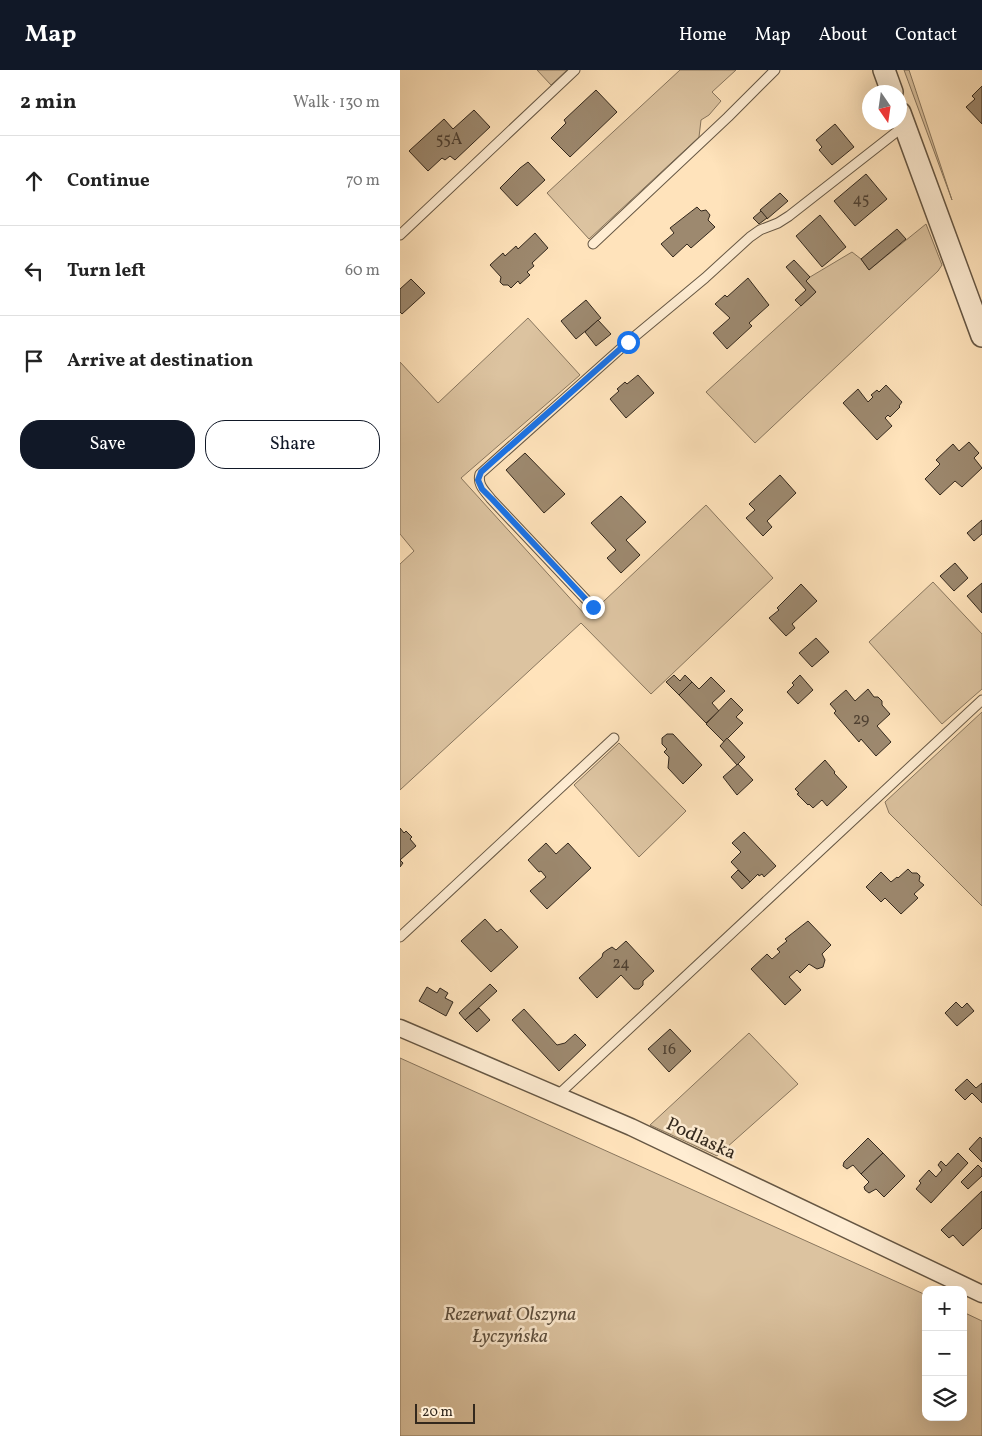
<!DOCTYPE html>
<html lang="en">
<head>
<meta charset="utf-8">
<style>
	:root { --surface:#fff; --page:#f6f6f6; --text:#222; --muted:#767676; --line:#e0e0e0; --accent:#111827 }
	body { margin:0; font-family:Vollkorn,serif; background:var(--page); color:var(--text) }
	.controls { position:absolute; right:15px; bottom:15px; display:grid; overflow:hidden; border-radius:10px; box-shadow:0 5px 20px #0002 }
	.controls button { width:45px; height:45px; display:grid; place-items:center; padding:0; border:0; border-bottom:1px solid var(--line); background:var(--surface); color:var(--text); font:25px sans-serif }
	.compass { position:absolute; left:462px; top:15px; width:45px; height:45px; border-radius:50%; background:var(--surface); box-shadow:0 5px 20px #0002; rotate:167deg }
	.scale { position:absolute; left:15px; bottom:12px; width:60px; box-sizing:border-box; padding-left:5px; border:2px solid #33281d; border-top:0; font-size:14px; line-height:18px; white-space:nowrap; color:#33281d; -webkit-text-stroke:4px #ffedd3; paint-order:stroke }
	.stop { position:absolute; width:15px; height:15px; margin:-11px; border:4px solid #1a73e8; border-radius:50%; background:#fff }
	.stop.end { background:#1a73e8; border-color:#fff; box-shadow:0 1px 5px #0008 }
	.list { margin:0; padding:0; list-style:none }
	h2 { display:flex; justify-content:space-between; align-items:center; height:65px; margin:0; padding:0 20px; font-size:21px }
	h2 small { font-size:16px; font-weight:400; color:var(--muted) }
	.list li { display:grid; grid-template-columns:32px 1fr auto; gap:15px; align-items:center; box-sizing:border-box; height:90px; padding:0 20px; border-top:1px solid var(--line) }
	.list b { display:block; font-size:19px; white-space:nowrap }
	.list em { font-size:16px; font-style:normal; color:var(--muted) }
	.actions { display:flex; gap:10px; padding:15px 20px }
	.actions a { flex:1; padding:11px 0; border:1px solid var(--accent); border-radius:20px; text-align:center; font-size:18px; color:var(--accent) }
	.actions .main { background:var(--accent); color:#fff }
	.icon { flex:none; width:28px; height:28px; fill:none; stroke:currentColor; stroke-width:2; stroke-linecap:round; stroke-linejoin:round }
	.map { position:relative; flex:none; width:582px; height:1366px; overflow:hidden }
	header { display:flex; align-items:center; gap:30px; box-sizing:border-box; height:70px; padding:0 25px; background:var(--accent); color:#fff }
	header strong { font-size:24px }
	nav { display:flex; gap:28px; margin-inline-start:auto; font-size:18px }
	main { display:flex }
	aside { flex:1; background:var(--surface) }
	.map>svg:first-child { display:block }
	.green { fill:#dcc3a0; stroke:#88765e }
	.building { fill:#9d896f; stroke:#33281d }
	.lines { fill:none; stroke-linecap:round; stroke-linejoin:round }
	.service-casing { stroke:#665744; stroke-width:11 }
	.minor-casing { stroke:#665744; stroke-width:19 }
	.tertiary-casing { stroke:#665744; stroke-width:24 }
	.service { stroke:#ffedd3; stroke-width:9 }
	.minor { stroke:#ffedd3; stroke-width:16 }
	.tertiary { stroke:#ffedd3; stroke-width:21 }
	.route { stroke:#1a73e8; stroke-width:6 }
	.labels { text-anchor:middle; dominant-baseline:central; stroke-width:5; stroke-linejoin:round; paint-order:stroke }
	.number-label { font-size:16px; fill:#4e4032 }
	.street-label { font-size:19px; fill:#33281d; stroke:#ffedd3 }
	.park-label { font-size:19px; font-style:italic; fill:#5d4f3e; stroke:#ffedd3 }
</style>
</head>
<body>
<header>
<strong>Map</strong>
<nav><a>Home</a><a>Map</a><a>About</a><a>Contact</a></nav>
</header>
<main>
<aside>
<h2>2 min<small>Walk · 130 m</small></h2>
<ul class="list">
<li><svg class="icon" aria-label="ahead" viewBox="0 0 24 24"><path d="M12 20V5M6 11l6-6 6 6"/></svg><div><b>Continue</b></div><em>70 m</em></li>
<li><svg class="icon" aria-label="left" viewBox="0 0 24 24"><path d="M17 20v-9H6M10 6l-5 5 5 5"/></svg><div><b>Turn left</b></div><em>60 m</em></li>
<li><svg class="icon" aria-label="arrive" viewBox="0 0 24 24"><path d="M6 21V4h12l-3 4 3 4H6"/></svg><div><b>Arrive at destination</b></div></li>
</ul>
<div class="actions"><a class="main">Save</a><a>Share</a></div>
</aside>
<div class="map">
<svg width="582" height="1366" viewBox="0 0 582 1366">
	<rect width="100%" height="100%" fill="#ffe3bb"/>
	<filter id="stains"><feTurbulence type="fractalNoise" baseFrequency=".004" numOctaves="4"/><feColorMatrix values="0 0 0 0 .2 0 0 0 0 .09 0 0 0 0 .02 0 0 0 .5 -.17"/></filter>
	<radialGradient id="worn" r=".72"><stop offset=".6" stop-color="#630" stop-opacity="0"/><stop offset="1" stop-color="#630" stop-opacity=".3"/></radialGradient>
	<g class="green">
		<path d="M137,0H167L151,15Z"/>
		<path d="M280,0H336L312,22L321,31L309,45L301,50L299,67L189,169L147,123Z"/>
		<path d="M504,0H509L552,130Z"/>
		<path d="M526,154L542,195L538,201L355,373L306,322L416,222L406,211L410,207L452,182L461,189L469,200Z"/>
		<path d="M128,248L180,305L61,408L187,547L306,435L373,508L251,624L181,553L0,720V494L14,481L0,464V292L38,333Z"/>
		<path d="M533,512L582,564V619L542,654L469,572Z"/>
		<path d="M582,642V836L489,743L485,732Z"/>
		<path d="M219,673L286,741L239,787L174,715Z"/>
		<path d="M349,963L398,1014L317,1086L250,1055Z"/>
		<path d="M0,988L526,1225V1347H563V1242L582,1251V1366H0Z"/>
	</g>
	<g class="building">
		<path d="M582,16V54L566,37L575,29L572,26Z"/>
		<path d="M196,20L217,42L170,87L151,68L166,53L164,50Z"/>
		<path d="M74,40L90,57L55,90L50,86L45,90L42,88L28,101L9,81L44,49L53,59Z"/>
		<path d="M435,54L454,77L432,95L419,80L422,77L416,70Z"/>
		<path d="M128,92L145,110L117,136L100,118L120,98Z"/>
		<path d="M466,104L487,129L455,156L434,131Z"/>
		<path d="M380,123L388,131L367,149L360,140Z"/>
		<path d="M297,137L301,141L306,140L310,145L308,150L315,157L291,178L287,174L273,187L261,174L274,163L270,158Z"/>
		<path d="M361,141L367,148L359,154L353,148Z"/>
		<path d="M420,145L446,177L422,197L396,166Z"/>
		<path d="M497,159L506,169L469,200L461,189Z"/>
		<path d="M135,163L148,178L132,193L134,196L127,202L130,205L120,214L118,211L111,218L108,215H103L100,212L101,207L90,195L103,183L105,186L116,176L118,179Z"/>
		<path d="M394,190L410,207L406,211L416,222L401,236L395,230L406,220L386,197Z"/>
		<path d="M348,208L369,235L349,253L352,256L327,279L313,263L330,248L315,234L325,225L327,227Z"/>
		<path d="M11,209L25,223L2,244L0,242V219Z"/>
		<path d="M186,230L201,248L176,269L161,251Z"/>
		<path d="M198,250L211,264L196,276L185,262Z"/>
		<path d="M238,305L254,323L226,348L210,329L219,321L217,319L225,312L227,314Z"/>
		<path d="M486,315L502,332L499,336L500,337L490,347L488,345L485,348L492,356L477,370L443,333L458,319L468,332L473,327L471,325L477,320L479,322Z"/>
		<path d="M569,372L579,383L574,388L582,398L562,417L555,411L540,425L525,409L540,394L536,390L553,374L559,381Z"/>
		<path d="M125,383L165,424L144,443L106,400Z"/>
		<path d="M380,405L396,423L367,451L372,457L363,466L346,448L355,440L349,434Z"/>
		<path d="M221,426L246,452L226,470L240,485L221,503L207,488L216,480L191,453Z"/>
		<path d="M582,450V464L574,471L567,463Z"/>
		<path d="M555,493L568,508L554,521L540,506Z"/>
		<path d="M582,513V543L567,526Z"/>
		<path d="M401,514L417,531L392,554L395,558L386,566L369,548L379,540L377,538Z"/>
		<path d="M416,568L429,582L412,597L399,583Z"/>
		<path d="M274,605L280,611L285,605L292,612L279,625L266,612Z"/>
		<path d="M400,605L413,620L398,634L387,622L394,615L392,613Z"/>
		<path d="M311,607L325,621L312,633L319,641L306,653L279,625L292,612L299,619Z"/>
		<path d="M468,619L474,627H478L482,631V635L490,644L477,656L491,672L476,686L461,669L459,672L434,643L436,641L430,634L446,620L455,631Z"/>
		<path d="M331,628L343,640L336,647L343,653L324,672L306,654Z"/>
		<path d="M267,664H273L302,695L283,714L268,698L269,687L264,682L267,679L262,674V668Z"/>
		<path d="M327,668L345,687L337,695L320,676Z"/>
		<path d="M425,690L435,702L434,703L447,717L427,736L422,730L413,738L409,734L408,735L397,724L399,723L395,719Z"/>
		<path d="M338,694L353,710L337,725L323,707Z"/>
		<path d="M0,758L4,763L6,761L12,767L10,769L16,776L0,790L3,793L0,797Z"/>
		<path d="M344,762L376,796L364,807L362,804L359,806L358,804L350,812L331,792L341,782L332,773Z"/>
		<path d="M146,773L156,784L168,773L191,798L147,839L130,821L146,807L141,801L139,802L128,790Z"/>
		<path d="M508,799L512,803H517L520,806L519,811L524,815L514,824L518,828L501,844L485,828L481,832L466,817L481,802L491,812L497,807L498,808Z"/>
		<path d="M338,800L350,812L342,819L331,807Z"/>
		<path d="M85,849L97,862L101,859L118,877L91,902L61,871Z"/>
		<path d="M408,851L431,875L422,884L425,890L423,897L417,899L409,894L400,903L397,900L389,907L401,920L385,935L351,899L367,884L372,889L380,882L377,879L387,871L385,869Z"/>
		<path d="M226,871L254,901L243,911V915L239,919H234L221,905L197,928L179,908L202,887L203,883L207,880L212,877L216,880Z"/>
		<path d="M90,914L97,921L65,950L59,943Z"/>
		<path d="M27,917L37,923L40,918L48,923L45,928L53,932L46,946L19,931Z"/>
		<path d="M556,932L562,938L567,933L574,941L557,956L545,943Z"/>
		<path d="M79,938L90,950L77,962L65,950Z"/>
		<path d="M124,939L157,975L165,973L175,964L186,975L159,1001L112,950Z"/>
		<path d="M270,959L291,981L269,1002L248,979Z"/>
		<path d="M567,1009L576,1018L582,1013V1033L572,1023L565,1030L555,1020Z"/>
		<path d="M580,1067L582,1069V1092L569,1079Z"/>
		<path d="M468,1068L483,1083L461,1104L453,1095L447,1099L443,1096L444,1092Z"/>
		<path d="M483,1083L505,1106L484,1127L476,1119L469,1123L465,1120L464,1117L469,1112L461,1104Z"/>
		<path d="M558,1083L568,1093L531,1133L516,1119L521,1113L519,1111L529,1100L536,1107L542,1100L538,1095L541,1091L546,1096Z"/>
		<path d="M578,1095L582,1099V1106L568,1119L561,1112Z"/>
		<path d="M582,1121V1158L563,1176L553,1165L549,1168L541,1160Z"/>
	</g>
	<g class="lines">
		<defs>
			<g id="service">
				<path d="M0,165L175,0"/>
				<path d="M193,174L328,47L375,0"/>
				<path d="M193,537L91,429C85,421 77,415 80,404L228,272L305,208L350,167L360,160L378,153L389,146L504,56"/>
				<path d="M0,867L214,668"/>
				<path d="M158,1025L582,630"/>
			</g>
			<path id="minor" d="M0,958L231,1057L582,1224"/>
			<g id="tertiary">
				<path d="M484,0L492,22"/>
				<path d="M500,43L582,266"/>
			</g>
		</defs>
		<use href="#service" class="service-casing"/>
		<use href="#minor" class="minor-casing"/>
		<use href="#tertiary" class="tertiary-casing"/>
		<use href="#service" class="service"/>
		<use href="#minor" class="minor"/>
		<use href="#tertiary" class="tertiary"/>
	</g>
	<g class="lines">
		<path class="route" d="M193,537L92,429L82,419L78,410L81,402L228,272"/>
	</g>
	<g class="labels">
		<g class="number-label">
			<text x="49" y="70">55A</text>
			<text x="461" y="130">45</text>
			<text x="461" y="650">29</text>
			<text x="221" y="894">24</text>
			<text x="269" y="980">16</text>
		</g>
		<g class="street-label">
			<text transform="translate(301 1069) rotate(25)">Podlaska</text>
		</g>
		<g class="park-label">
			<text x="110" y="1245">Rezerwat Olszyna<tspan x="110" dy="22">Łyczyńska</tspan></text>
		</g>
	</g>
	<rect width="100%" height="100%" filter="url(#stains)"/>
	<rect width="100%" height="100%" fill="url(#worn)"/>
</svg>
<div class="controls">
<button>+</button>
<button>−</button>
<button><svg class="icon" aria-label="layers" viewBox="0 0 24 24"><path d="M12 4l9 5-9 5-9-5zM3 14l9 5 9-5"/></svg></button>
</div>
<svg class="compass" viewBox="-18 -18 36 36"><path d="M0-13l5 13h-10z" fill="#e53935"/><path d="M0 13l5-13h-10z" fill="#767676"/></svg>
<div class="scale">20 m</div>
<div class="stop" style="left:228px;top:272px"></div>
<div class="stop end" style="left:193px;top:537px"></div>
</div>
</main>
</body>
</html>
